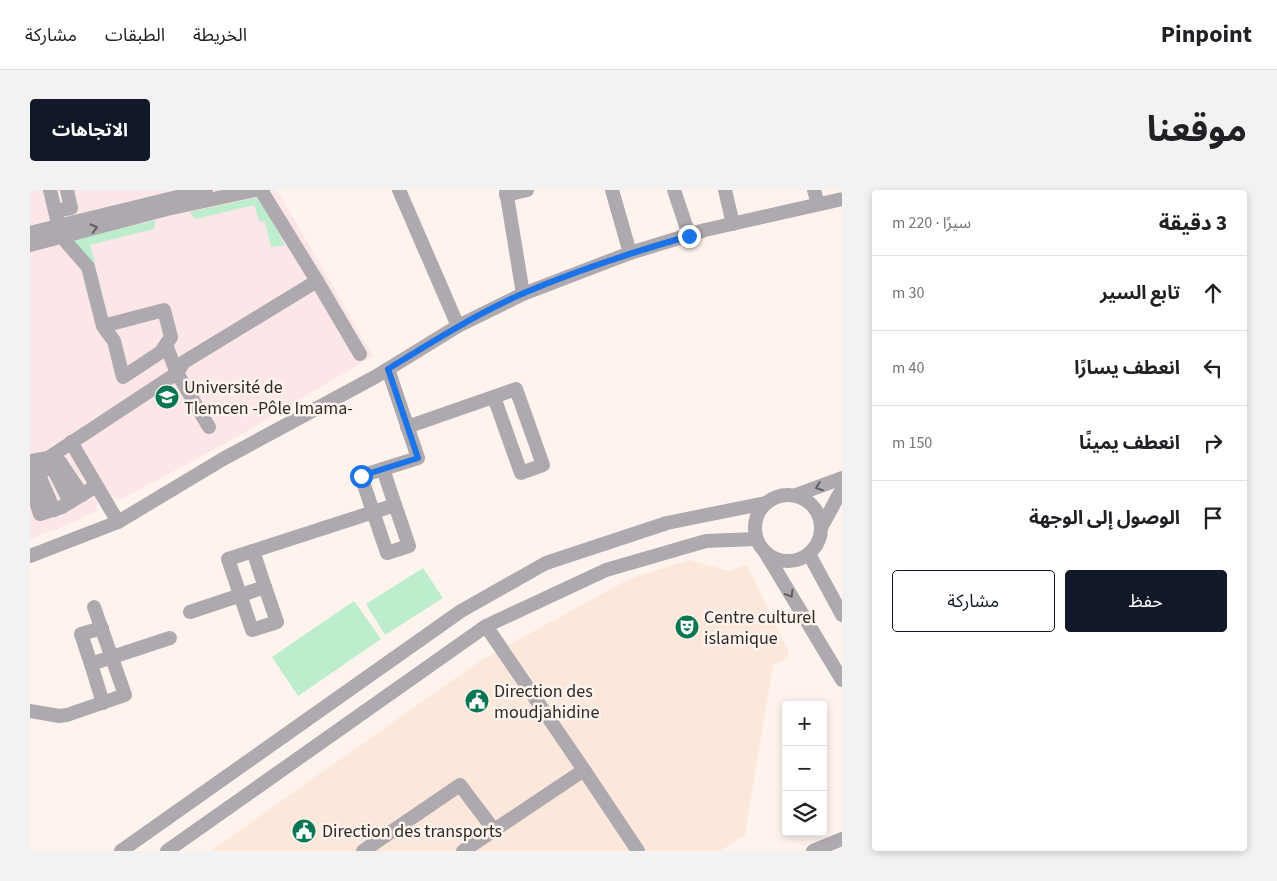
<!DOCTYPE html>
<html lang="ar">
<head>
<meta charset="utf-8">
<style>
	:root { --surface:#fff; --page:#f2f2f2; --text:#202124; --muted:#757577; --line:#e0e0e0; --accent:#111827 }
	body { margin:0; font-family:"Source Sans 3","Noto Sans Arabic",sans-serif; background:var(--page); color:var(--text); direction:rtl }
	.controls { position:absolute; right:15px; bottom:15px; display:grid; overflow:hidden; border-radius:5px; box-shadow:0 2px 8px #0003 }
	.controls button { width:45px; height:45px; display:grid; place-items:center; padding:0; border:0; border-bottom:1px solid var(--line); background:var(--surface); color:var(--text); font:25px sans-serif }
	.stop { position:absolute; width:15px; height:15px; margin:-11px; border:4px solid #1a73e8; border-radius:50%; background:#fff }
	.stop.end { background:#1a73e8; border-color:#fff; box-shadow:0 1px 5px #0008 }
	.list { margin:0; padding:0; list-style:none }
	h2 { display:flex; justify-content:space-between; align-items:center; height:65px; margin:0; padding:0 20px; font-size:21px }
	h2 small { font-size:16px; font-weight:400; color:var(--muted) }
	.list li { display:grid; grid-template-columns:32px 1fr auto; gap:15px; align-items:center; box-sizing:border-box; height:75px; padding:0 20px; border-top:1px solid var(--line) }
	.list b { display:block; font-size:19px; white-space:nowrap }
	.list em { font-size:16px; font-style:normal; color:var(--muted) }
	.actions { display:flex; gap:10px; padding:15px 20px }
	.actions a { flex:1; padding:11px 0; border:1px solid var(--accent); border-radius:5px; text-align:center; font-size:18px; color:var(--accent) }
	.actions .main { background:var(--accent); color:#fff }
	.icon { flex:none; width:28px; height:28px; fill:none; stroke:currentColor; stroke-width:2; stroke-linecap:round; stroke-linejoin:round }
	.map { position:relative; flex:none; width:812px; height:661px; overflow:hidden; direction:ltr; border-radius:5px }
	header { display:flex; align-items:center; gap:30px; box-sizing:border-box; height:70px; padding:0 25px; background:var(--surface); border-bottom:1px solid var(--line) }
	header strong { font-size:24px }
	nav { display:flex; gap:28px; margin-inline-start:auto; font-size:18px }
	.intro { display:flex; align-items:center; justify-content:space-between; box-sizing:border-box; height:120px; padding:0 30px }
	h1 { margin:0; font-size:35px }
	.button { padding:12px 22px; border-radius:5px; background:var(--accent); color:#fff; font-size:18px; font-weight:700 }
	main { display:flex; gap:30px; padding:0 30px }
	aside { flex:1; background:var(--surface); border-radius:5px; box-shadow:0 2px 8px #0003 }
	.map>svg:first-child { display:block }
	.built { fill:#fce7db }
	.education { fill:#fce6e7 }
	.green { fill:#bcedcd }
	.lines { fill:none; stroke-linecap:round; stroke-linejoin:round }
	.minor { stroke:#ada9ae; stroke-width:14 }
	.oneway { stroke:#615d5d }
	.route { stroke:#1a73e8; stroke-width:6 }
	.labels { text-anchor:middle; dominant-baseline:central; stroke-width:5; stroke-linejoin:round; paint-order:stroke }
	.poi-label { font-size:18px; fill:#2f2a27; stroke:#fef4ed; text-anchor:start }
</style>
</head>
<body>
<header>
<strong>Pinpoint</strong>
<nav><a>الخريطة</a><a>الطبقات</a><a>مشاركة</a></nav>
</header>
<div class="intro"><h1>موقعنا</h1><a class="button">الاتجاهات</a></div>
<main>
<aside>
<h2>3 دقيقة<small>سيرًا · 220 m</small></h2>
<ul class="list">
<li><svg class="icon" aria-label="ahead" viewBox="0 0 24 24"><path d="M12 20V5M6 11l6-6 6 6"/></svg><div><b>تابع السير</b></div><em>30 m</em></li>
<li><svg class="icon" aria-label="left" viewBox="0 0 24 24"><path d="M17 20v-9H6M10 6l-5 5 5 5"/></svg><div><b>انعطف يسارًا</b></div><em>40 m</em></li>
<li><svg class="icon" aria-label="right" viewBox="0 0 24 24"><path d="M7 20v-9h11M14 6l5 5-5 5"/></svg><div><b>انعطف يمينًا</b></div><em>150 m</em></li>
<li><svg class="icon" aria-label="arrive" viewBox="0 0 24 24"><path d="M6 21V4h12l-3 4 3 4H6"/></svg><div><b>الوصول إلى الوجهة</b></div></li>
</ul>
<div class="actions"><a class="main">حفظ</a><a>مشاركة</a></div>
</aside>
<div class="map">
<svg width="812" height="661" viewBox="0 0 812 661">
	<rect width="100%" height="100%" fill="#fef4ed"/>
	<path class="built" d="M659,370L699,381L717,375L758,461V468L743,475L715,645L690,661H180L450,471L599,389Z"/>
	<path class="education" d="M0,0H247L343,166L214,243L107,301L90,310L81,305L67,314V320L47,331L0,349Z"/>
	<g class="green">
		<path d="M229,7L255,55L241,57L235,31L230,32L224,15L165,29L159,22Z"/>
		<path d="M126,30L124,39L60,55L65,73L62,74L43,50Z"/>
		<path d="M393,378L413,408L355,445L336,414Z"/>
		<path d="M324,411L351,449L268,506L242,467Z"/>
	</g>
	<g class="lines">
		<g class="minor">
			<path d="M20,0L31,46L58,77L73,136L84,151L93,187L131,162L141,147L134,120L73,136"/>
			<path d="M231,0L287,91L330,164"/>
			<path d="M369,0L428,136"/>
			<path d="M476,0L493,104"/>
			<path d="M582,0L600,63"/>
			<path d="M644,0L659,45"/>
			<path d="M695,0L703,34"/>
			<path d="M784,0L788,14"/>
			<path d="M476,5L497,0"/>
			<path d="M25,21L41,18L37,0"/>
			<path d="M0,43L176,0"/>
			<path d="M0,55L137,19L225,0"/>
			<path d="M136,155L147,183L179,237"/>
			<path d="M377,237L486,199L513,275L491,283L464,207"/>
			<path d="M41,252L88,332"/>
			<path d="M18,268L40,312"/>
			<path d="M0,271L18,268L147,183L154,172L287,91"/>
			<path d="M353,279L331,286L357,363L379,356L365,315"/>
			<path d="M8,283L24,320"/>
			<path d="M0,285L15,280L30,272L52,305"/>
			<path d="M0,293L10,324L32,317L66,296"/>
			<circle cx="758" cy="338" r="33"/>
			<path d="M766,305L812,288"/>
			<path d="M792,336L812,299"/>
			<path d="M223,361L198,369L222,440L247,432L235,397"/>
			<path d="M735,362L812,490"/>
			<path d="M779,364L812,425"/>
			<path d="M0,366L88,332L193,269L345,187L428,136L493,104L600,63L675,40L812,9"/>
			<path d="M160,422L235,397L223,361L365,315L353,279L388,268L358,179"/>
			<path d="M72,438L51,444L61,474L140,448"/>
			<path d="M61,474L73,513"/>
			<path d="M0,521L29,526L37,525L95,505L64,417"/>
			<path d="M554,580L608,661"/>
			<path d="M91,661L431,421L516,373L637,333L736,313"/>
			<path d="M137,661L456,436L576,380L676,351L726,349"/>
			<path d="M333,661L430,595L464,640"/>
			<path d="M433,661L554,580L456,436"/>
			<path d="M783,661L812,649"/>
		</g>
	</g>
	<defs><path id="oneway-chevron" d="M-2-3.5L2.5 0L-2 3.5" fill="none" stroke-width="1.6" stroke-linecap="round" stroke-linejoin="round" transform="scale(1.25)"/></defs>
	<g class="oneway">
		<use href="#oneway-chevron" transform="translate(64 38) rotate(-14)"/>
		<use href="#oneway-chevron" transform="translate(789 297) rotate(159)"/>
		<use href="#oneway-chevron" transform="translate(760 404) rotate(59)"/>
	</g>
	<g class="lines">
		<path class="route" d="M331,286L388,268L358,179C402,152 446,124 494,103C548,80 603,62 659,46"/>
	</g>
	<defs>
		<symbol id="university-disc" viewBox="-11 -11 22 22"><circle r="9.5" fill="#067752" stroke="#fef4ed"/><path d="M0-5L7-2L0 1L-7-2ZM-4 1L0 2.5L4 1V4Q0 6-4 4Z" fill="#fff"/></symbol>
		<symbol id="theatre-disc" viewBox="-11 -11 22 22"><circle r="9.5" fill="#067752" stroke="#fef4ed"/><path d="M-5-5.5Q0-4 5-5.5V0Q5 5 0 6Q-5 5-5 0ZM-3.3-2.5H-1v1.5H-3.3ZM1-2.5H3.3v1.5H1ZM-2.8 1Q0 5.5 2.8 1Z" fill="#fff"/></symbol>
		<symbol id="civic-disc" viewBox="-11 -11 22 22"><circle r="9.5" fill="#067752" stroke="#fef4ed"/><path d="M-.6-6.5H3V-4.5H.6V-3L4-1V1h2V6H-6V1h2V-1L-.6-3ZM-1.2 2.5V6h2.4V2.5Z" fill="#fff"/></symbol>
	</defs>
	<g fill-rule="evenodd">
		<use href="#university-disc" x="123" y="193" width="28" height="28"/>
		<use href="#theatre-disc" x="643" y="423" width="28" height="28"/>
		<use href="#civic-disc" x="433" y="497" width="28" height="28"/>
		<use href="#civic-disc" x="260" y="627" width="28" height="28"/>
	</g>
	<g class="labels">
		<g class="poi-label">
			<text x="154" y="197">Université de<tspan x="154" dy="21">Tlemcen -Pôle Imama-</tspan></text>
			<text x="674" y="427">Centre culturel<tspan x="674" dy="21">islamique</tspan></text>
			<text x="464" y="501">Direction des<tspan x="464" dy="21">moudjahidine</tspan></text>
			<text x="292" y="641">Direction des transports</text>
		</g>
	</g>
</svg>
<div class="controls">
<button>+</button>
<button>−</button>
<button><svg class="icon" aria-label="layers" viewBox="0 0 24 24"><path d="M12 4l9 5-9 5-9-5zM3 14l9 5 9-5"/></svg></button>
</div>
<div class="stop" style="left:331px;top:286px"></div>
<div class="stop end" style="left:659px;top:46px"></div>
</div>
</main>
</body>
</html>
